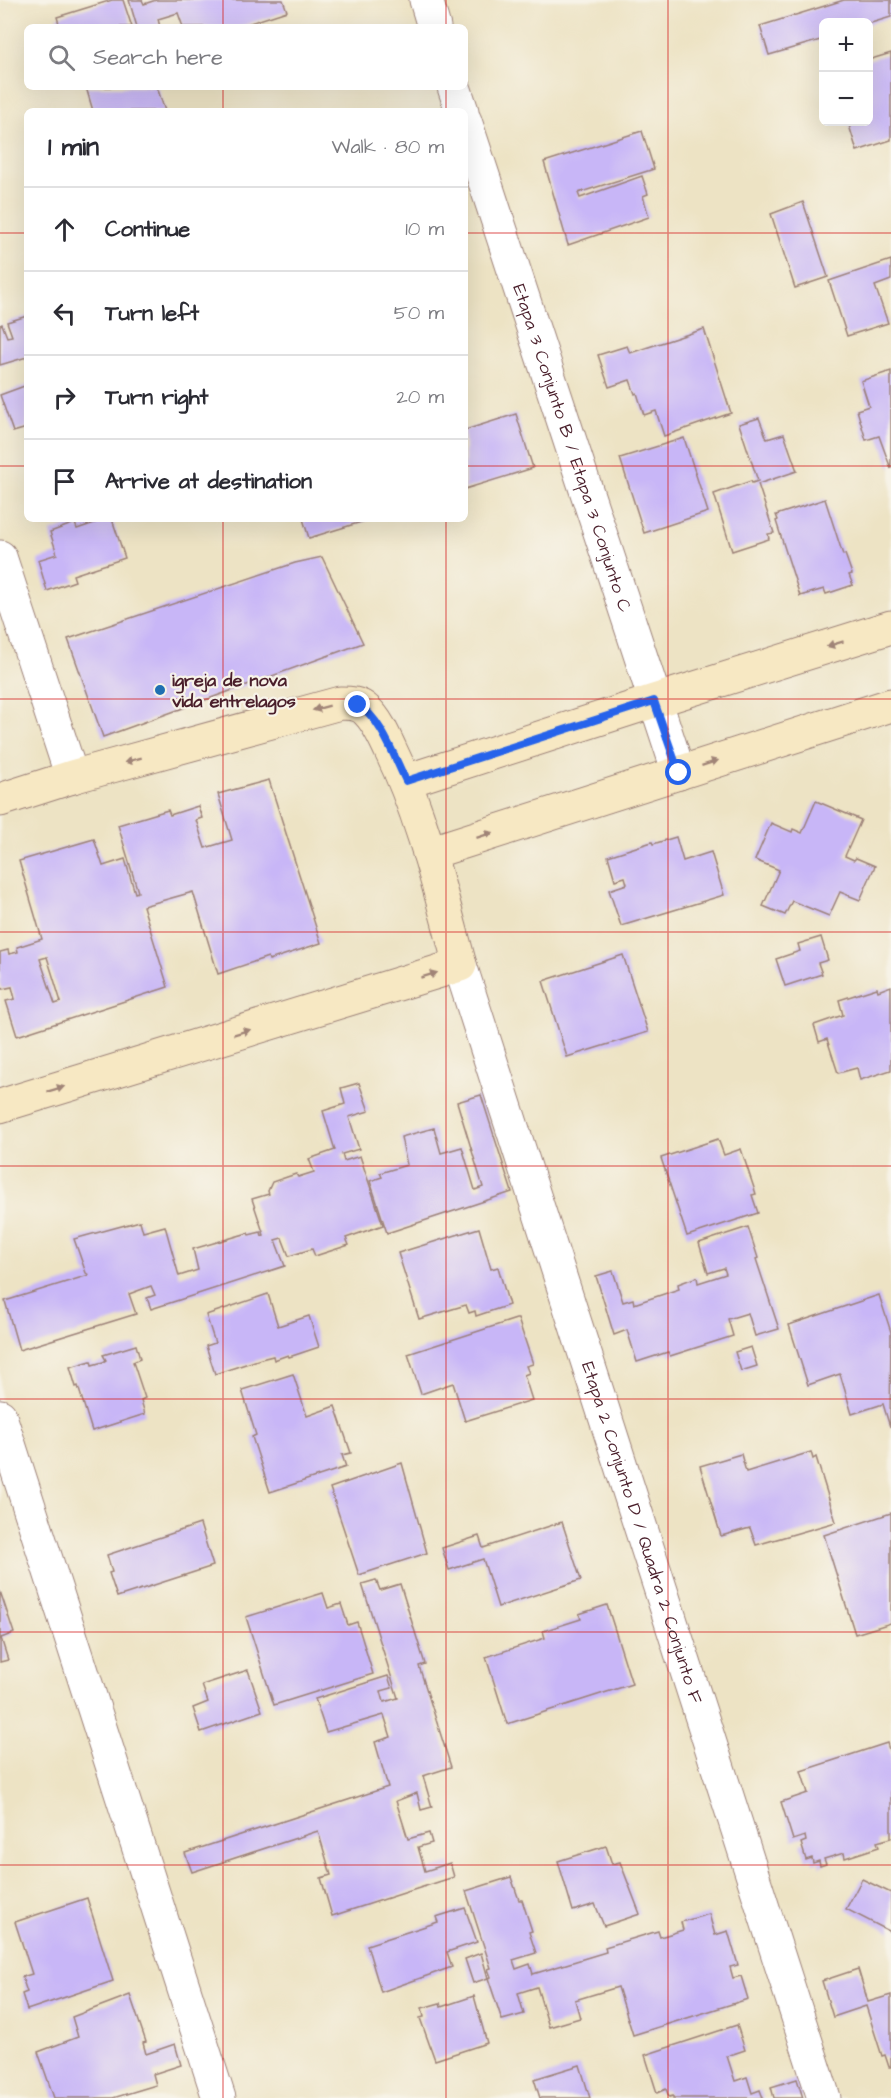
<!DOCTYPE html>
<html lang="en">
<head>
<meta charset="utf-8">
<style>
	:root { --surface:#fff; --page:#f7f7f7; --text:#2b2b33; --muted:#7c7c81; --line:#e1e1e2 }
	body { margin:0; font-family:"Architects Daughter",sans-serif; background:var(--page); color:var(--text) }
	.controls { position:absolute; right:18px; top:18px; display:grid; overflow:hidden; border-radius:9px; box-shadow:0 6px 24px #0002 }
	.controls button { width:54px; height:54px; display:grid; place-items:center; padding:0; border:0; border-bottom:2px solid var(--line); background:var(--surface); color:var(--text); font:30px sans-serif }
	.stop { position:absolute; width:18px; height:18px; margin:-14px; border:4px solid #2563eb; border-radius:50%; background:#fff }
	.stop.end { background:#2563eb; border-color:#fff; box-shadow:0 2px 6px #0008 }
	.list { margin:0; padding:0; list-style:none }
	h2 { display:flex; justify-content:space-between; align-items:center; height:78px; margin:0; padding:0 24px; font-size:26px }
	h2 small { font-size:20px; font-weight:400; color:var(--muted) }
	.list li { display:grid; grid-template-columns:39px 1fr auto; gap:18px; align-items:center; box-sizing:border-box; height:84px; padding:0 24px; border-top:2px solid var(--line) }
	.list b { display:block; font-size:22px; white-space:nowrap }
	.list em { font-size:20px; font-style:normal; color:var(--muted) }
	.icon { flex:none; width:33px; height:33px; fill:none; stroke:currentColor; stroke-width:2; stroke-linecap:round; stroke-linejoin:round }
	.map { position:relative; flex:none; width:891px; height:2098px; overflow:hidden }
	.search { position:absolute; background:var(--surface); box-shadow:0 6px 24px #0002; left:24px; top:24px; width:444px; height:66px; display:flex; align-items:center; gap:15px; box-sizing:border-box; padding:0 21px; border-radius:9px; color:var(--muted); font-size:22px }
	.panel { position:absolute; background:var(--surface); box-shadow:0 6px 24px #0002; left:24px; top:108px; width:444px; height:414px; border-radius:9px }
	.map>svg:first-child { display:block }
	.building { fill:#c8b6f7; fill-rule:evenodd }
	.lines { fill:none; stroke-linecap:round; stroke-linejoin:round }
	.street-casing { stroke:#9c8178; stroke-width:35 }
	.secondary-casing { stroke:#9c8178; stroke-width:35 }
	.street { stroke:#fff; stroke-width:33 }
	.secondary { stroke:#f7e8c3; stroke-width:33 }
	.oneway { fill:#a08477 }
	.route { stroke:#2563eb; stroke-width:8 }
	.grid { fill:none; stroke:#d62828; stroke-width:1.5; stroke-opacity:0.55 }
	.poi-dot { fill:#1f6fb2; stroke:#f7f3e8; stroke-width:2 }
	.labels { text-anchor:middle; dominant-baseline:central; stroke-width:4.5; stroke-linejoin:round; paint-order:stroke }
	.street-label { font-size:18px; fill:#4a1f2b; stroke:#f7f3e8 }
	.poi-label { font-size:18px; font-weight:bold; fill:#4a1f2b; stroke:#f7f3e8; text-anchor:start }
</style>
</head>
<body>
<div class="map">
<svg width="891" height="2098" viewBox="0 0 891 2098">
	<rect width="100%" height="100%" fill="#f7f3e8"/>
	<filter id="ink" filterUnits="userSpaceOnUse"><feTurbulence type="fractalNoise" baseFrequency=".0167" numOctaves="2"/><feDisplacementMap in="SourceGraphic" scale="12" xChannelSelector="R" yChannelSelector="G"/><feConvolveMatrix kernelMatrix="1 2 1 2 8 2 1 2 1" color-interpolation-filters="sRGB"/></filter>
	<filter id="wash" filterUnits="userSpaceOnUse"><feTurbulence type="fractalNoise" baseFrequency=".008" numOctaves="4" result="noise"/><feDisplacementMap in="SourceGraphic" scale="24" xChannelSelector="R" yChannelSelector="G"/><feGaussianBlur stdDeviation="1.35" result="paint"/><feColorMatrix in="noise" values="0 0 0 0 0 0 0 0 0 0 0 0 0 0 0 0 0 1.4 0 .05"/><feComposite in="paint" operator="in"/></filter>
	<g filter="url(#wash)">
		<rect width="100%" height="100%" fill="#ede3c4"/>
		<g id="blocks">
			<g class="building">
				<path d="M112,0H123L132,27H60L57,17Z"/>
				<path d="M129,0H142L144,4L156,0H283L287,11L238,27H183L178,13L158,19L160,27H137Z"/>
				<path d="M844,0H891V17L868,24V22H824V39L769,55L760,26Z"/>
				<path d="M891,53V140L857,151L848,122H868V60Z"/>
				<path d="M86,87H157L165,111H93Z"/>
				<path d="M642,131L654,169L578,193L580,198L642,176L648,194L643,196L649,217L568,245L544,162Z"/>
				<path d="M803,202L828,277L795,288L771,214Z"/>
				<path d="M891,260V280L875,286L888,323L847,336L829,281Z"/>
				<path d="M27,316V357L0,365V325L2,324L7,337L12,336L7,322Z"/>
				<path d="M704,329L731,413L664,436L656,411L644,415L637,393L635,394L630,380L609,387L598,355L627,346L630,353Z"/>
				<path d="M891,371V469L879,436L866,440L857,410L869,406L861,381Z"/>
				<path d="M27,385V428L13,432L0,395Z"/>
				<path d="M516,414L533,468L465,489V430Z"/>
				<path d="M759,418L767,439L784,434L797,471L758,484L774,533L768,534L769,539L732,551L714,494L751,481L752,483L758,481L739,424Z"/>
				<path d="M684,438L708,512L644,533L620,458Z"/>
				<path d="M825,499L843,555L845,554L852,574L849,575L853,585L826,594L824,589L800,596L776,521L778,520L776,515Z"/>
				<path d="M106,519H112L125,558L73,575L75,581L47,591L38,560L57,554L50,532L75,523L77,529Z"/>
				<path d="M303,519H368V520L309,538Z"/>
				<path d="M322,557L363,643L103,737L68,639L295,563Z"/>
				<path d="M269,780L321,943L269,960L268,957L218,974L193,892L143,906L168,987L17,1036L6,1001L15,999L12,987L2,989L0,981V952L8,950L9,954L18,952L17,947L42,939L19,861L94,839L103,866L125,859L135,893L138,892L118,825L168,810L170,815L198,806L202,818L196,820L205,848L232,840L218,794ZM47,957L61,1002L55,1004L40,959Z"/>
				<path d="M816,801L861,820L845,856L854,860L856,858L875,866L860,900L840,892L829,916L792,901L785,915L763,906L779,870L755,860L771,823L792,832L793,829L802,833Z"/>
				<path d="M676,837L683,861L711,852L724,895L621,926L609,890L627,884L625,877L615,880L608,856L652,842L653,844Z"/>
				<path d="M821,937L828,960L818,963L822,974L785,986L776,959L800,951L798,944Z"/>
				<path d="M623,955L648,1032L567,1057L543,981Z"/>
				<path d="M891,986V1070L860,1080L857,1068L838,1073L827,1039L819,1042L814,1025L843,1015L839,1000L877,988L878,991Z"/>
				<path d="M359,1083L369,1111L349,1117L359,1149L342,1154L344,1161L360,1156L383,1225L346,1238L349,1245L315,1256L312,1249L289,1256L282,1238L275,1240L285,1266L151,1309L147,1298L155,1295L151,1286L129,1294L136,1314L19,1350L5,1301L89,1275L86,1273L74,1239L140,1221L143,1232L165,1226L179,1276L198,1270L193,1249L248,1233L249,1235L261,1232L262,1236L264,1235L252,1199L269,1194L268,1191L272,1182L296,1174L298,1177L314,1172L309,1159L335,1150L323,1111L345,1104L341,1088Z"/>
				<path d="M481,1095L512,1192L387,1233L370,1181L382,1177L380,1173L407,1165L401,1137L434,1128L441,1153L462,1147L475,1190L483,1187L457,1102Z"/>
				<path d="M718,1139L724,1155L741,1149L756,1194L752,1195L758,1213L687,1236L661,1158Z"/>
				<path d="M748,1227L758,1258L756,1259L779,1329L755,1336L748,1313L728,1319L733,1336L670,1356L668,1352L637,1362L627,1330L614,1335L596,1276L613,1271L623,1302L633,1299L634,1304L679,1289L678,1284L697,1277L698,1283L726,1274L724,1268L708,1273L699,1243Z"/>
				<path d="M479,1228L491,1269L498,1267L509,1305L476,1316L475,1311L469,1313L466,1305L419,1319L398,1253Z"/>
				<path d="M268,1294L278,1326L309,1316L319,1347L289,1357L288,1355L274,1360L273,1356L261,1359L215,1374L206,1346L215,1343L206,1315Z"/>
				<path d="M879,1295L891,1332L890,1427L883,1404L852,1414L840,1374L808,1385L789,1325Z"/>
				<path d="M516,1319H518L533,1364L526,1366L529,1373L524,1375L532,1400L465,1421L453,1383L421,1394L408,1354Z"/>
				<path d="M136,1345L140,1359L133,1362L145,1398L141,1400L145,1414L92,1431L78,1386L76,1387L70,1367L91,1361L92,1365L103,1362L106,1360L103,1355Z"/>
				<path d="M751,1347L757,1366L741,1371L735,1352Z"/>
				<path d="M293,1374L307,1416L335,1406L351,1453L342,1455L346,1467L270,1492L252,1437L256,1435L242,1390Z"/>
				<path d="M811,1452L813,1459L816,1457L836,1522L756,1545L750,1528L721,1536L700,1466L741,1454L746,1472Z"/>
				<path d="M402,1463L427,1553L359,1575L330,1488Z"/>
				<path d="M891,1513V1623L855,1634L824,1535Z"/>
				<path d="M562,1522L581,1580L498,1607L483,1559L449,1570L442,1548L479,1536L483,1548Z"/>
				<path d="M200,1524L213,1566L117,1597L109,1573L112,1572L107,1555Z"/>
				<path d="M376,1580L380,1590L400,1584L425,1664L419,1666L451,1767L423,1776L432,1807L421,1810L417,1793L396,1801L408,1839L429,1833L432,1843L418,1847L425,1871L450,1863L454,1877L332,1916L321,1878L331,1875L318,1831L192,1872L185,1853L388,1787L375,1742L391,1737L384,1715L326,1732L315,1699L388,1676L392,1688L381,1691L384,1702L398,1698L362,1584Z"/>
				<path d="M0,1591L14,1633L1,1638L8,1660L0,1662Z"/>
				<path d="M323,1593L328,1608L341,1604L348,1625L357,1622L373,1674L274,1705L246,1617Z"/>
				<path d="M607,1605L632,1684L507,1724L486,1657L545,1638L543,1631L581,1619L579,1614Z"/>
				<path d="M248,1670L262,1711L201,1732L193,1708L208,1702L202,1685Z"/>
				<path d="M887,1743L891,1756V1838L877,1842L879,1847L845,1858L844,1853L824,1859L826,1864L820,1866L819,1861L813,1863L812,1858L806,1860L801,1843L806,1841L805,1836L793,1840L781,1802L808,1793L801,1771Z"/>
				<path d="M606,1846L612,1864L620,1862L640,1914L604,1926L595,1904L573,1911L558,1861Z"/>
				<path d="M511,1877L519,1900H522L532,1931L529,1932L536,1953L513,1960L516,1969L530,1964L533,1974L606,1952L605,1947L658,1931L660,1937L683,1930L681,1922L709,1914L715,1935L728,1931L738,1965L730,1967L733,1978L741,1976L748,1999L633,2035L618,1987L575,2000L580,2018L549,2027L537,1987L518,1993L524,2014L502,2020L488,1978L473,1983L465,1959L481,1953L488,1978L491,1977L488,1969L491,1968L466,1891Z"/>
				<path d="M862,1879L891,1893V1932L846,1909Z"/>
				<path d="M87,1898L113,1981L27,2010L22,1994L27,1992L22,1977L32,1974L15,1922Z"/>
				<path d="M465,1908L477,1942L447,1952L452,1967L381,1992L367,1945L438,1922L436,1917Z"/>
				<path d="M858,1969L868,2002L891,1995V2067H889L885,2055L882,2056L866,2006L833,2017L822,1981Z"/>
				<path d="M130,1995L146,2042L143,2043L146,2054L175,2044L181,2065L153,2074L156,2085L113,2098H54L38,2052L78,2037L72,2017Z"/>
				<path d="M474,1996L487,2043L435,2060L420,2018L424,2017L422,2008L440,2003L441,2007Z"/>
				<path d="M737,2025L745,2050L727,2056L735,2081L747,2077L752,2093L760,2090L763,2098H673V2096L669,2097L666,2089L657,2093L645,2055Z"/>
				<path d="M580,2065L590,2098H540L534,2079Z"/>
				<path d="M797,2079L803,2098H774L771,2087Z"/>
			</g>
		</g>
	</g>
	<g filter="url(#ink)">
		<use href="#blocks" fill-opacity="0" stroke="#9c8178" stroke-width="1.5"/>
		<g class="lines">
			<defs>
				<g id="street">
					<path d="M426,0L434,27"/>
					<path d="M454,87L462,111"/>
					<path id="s1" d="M465,121L679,773"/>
					<path d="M0,557L72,777"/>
					<path id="s2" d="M460,965L824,2098"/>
					<path d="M0,1416L219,2098"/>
				</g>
				<g id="secondary">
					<path d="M406,781L654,701L891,627"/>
					<path d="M0,800L72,777L340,703C350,703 359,703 366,710C377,720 384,736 390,749C423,817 440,892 460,965L0,1106"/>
					<path d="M429,853L891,705"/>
				</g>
			</defs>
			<use href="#street" class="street-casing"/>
			<use href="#secondary" class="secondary-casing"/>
			<use href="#street" class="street"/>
			<use href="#secondary" class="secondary"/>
		</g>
		<defs><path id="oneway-solid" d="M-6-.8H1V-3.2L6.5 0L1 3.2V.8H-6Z" transform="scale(1.5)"/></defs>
		<g class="oneway">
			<use href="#oneway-solid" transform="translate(835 644) rotate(163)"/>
			<use href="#oneway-solid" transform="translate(321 708) rotate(165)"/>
			<use href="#oneway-solid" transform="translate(133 760) rotate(165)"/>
			<use href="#oneway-solid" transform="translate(710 763) rotate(-18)"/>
			<use href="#oneway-solid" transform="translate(485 835) rotate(-18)"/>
			<use href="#oneway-solid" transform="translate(429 975) rotate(-17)"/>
			<use href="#oneway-solid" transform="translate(242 1032) rotate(-17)"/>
			<use href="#oneway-solid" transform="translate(56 1089) rotate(-17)"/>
		</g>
	</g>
	<g class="lines" filter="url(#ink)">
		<path class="route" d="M358,705C380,716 395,759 406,781L654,701L679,773"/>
	</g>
	<path class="grid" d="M223,0V27M446,0V27M668,0V2098M223,87V111M446,87V111M0,233H27M465,233H891M0,466H27M465,466H891M223,519V2098M446,519V2098M0,699H891M0,932H891M0,1166H891M0,1399H891M0,1632H891M0,1865H891"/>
	<circle class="poi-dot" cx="160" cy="690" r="6"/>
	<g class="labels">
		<g class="street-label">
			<text stroke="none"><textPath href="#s1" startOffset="344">Etapa 3 Conjunto B / Etapa 3 Conjunto C</textPath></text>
			<text stroke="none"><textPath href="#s2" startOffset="596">Etapa 2 Conjunto D / Quadra 2 Conjunto F</textPath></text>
		</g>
		<g class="poi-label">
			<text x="172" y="680">igreja de nova<tspan x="172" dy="21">vida entrelagos</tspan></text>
		</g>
	</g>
</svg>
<div class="controls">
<button>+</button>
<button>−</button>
</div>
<div class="stop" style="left:679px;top:773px"></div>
<div class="stop end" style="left:358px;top:705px"></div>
<div class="search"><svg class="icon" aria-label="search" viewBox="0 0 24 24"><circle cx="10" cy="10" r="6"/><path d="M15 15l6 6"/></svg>Search here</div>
<section class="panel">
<h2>1 min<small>Walk · 80 m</small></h2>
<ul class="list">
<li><svg class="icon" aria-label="ahead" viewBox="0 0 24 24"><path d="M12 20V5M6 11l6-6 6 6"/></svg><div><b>Continue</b></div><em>10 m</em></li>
<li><svg class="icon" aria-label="left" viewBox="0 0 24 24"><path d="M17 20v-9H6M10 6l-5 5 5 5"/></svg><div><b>Turn left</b></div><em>50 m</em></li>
<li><svg class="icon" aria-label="right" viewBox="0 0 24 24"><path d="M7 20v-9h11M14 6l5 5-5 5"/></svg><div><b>Turn right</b></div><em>20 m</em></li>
<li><svg class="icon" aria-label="arrive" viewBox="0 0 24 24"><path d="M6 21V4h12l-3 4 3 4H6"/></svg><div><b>Arrive at destination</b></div></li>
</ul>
</section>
</div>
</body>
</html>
